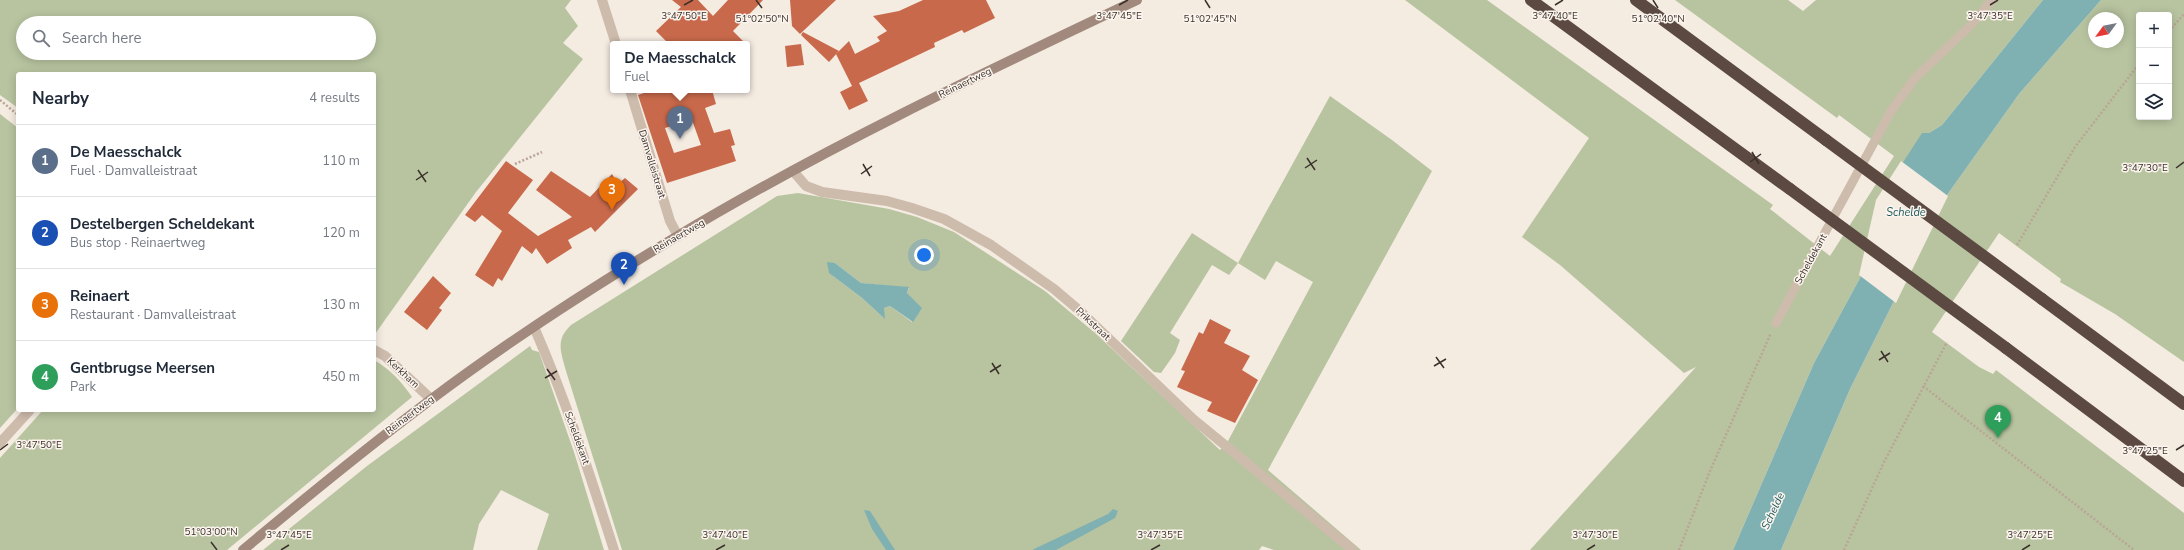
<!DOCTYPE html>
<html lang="en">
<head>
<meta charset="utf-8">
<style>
	:root { --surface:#fff; --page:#f2f2f3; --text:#1f2937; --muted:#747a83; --line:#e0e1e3; --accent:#1f5a5e }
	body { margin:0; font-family:"Nunito Sans",sans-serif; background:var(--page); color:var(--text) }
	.controls { position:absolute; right:12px; top:12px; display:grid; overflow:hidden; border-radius:4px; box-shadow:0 2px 10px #0003 }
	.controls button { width:36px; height:36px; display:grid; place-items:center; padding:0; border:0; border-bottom:1px solid var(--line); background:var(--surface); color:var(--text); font:20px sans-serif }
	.compass { position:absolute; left:2088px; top:12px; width:36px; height:36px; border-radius:50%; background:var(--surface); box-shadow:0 2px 10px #0003; rotate:237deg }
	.you { position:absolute; left:924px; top:255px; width:14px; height:14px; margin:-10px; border:3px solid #fff; border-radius:50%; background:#1a73e8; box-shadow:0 0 0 6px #1a73e833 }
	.badge { display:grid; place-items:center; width:26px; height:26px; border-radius:50%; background:var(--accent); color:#fff; font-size:13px; font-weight:700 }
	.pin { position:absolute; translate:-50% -33px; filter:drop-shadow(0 1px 2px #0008) }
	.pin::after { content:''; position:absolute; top:21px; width:14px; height:12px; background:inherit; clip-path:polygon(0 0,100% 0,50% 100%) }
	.popup { position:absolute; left:610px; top:41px; width:140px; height:52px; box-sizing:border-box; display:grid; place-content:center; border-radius:4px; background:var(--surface); filter:drop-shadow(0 1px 3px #0005); font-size:13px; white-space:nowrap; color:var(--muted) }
	.popup b { font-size:15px; color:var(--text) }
	.popup::after { content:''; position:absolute; left:50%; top:100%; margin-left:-8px; border:8px solid transparent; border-top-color:var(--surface) }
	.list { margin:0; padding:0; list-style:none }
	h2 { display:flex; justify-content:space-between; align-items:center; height:52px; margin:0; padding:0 16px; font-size:17px }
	h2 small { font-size:13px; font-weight:400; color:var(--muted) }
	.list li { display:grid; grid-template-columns:26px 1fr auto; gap:12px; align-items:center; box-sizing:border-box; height:72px; padding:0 16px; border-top:1px solid var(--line) }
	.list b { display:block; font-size:15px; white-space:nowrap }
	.list p { margin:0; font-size:13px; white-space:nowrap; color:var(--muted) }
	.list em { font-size:13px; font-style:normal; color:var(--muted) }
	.icon { flex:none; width:22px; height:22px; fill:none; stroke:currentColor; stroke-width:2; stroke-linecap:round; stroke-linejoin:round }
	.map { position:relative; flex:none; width:2184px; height:550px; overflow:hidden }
	.search { position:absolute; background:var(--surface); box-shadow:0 2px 10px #0003; left:16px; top:16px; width:360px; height:44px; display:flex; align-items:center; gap:10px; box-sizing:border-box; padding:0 14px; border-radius:22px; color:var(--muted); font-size:15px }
	.panel { position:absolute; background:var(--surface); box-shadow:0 2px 10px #0003; left:16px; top:72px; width:360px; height:340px; border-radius:4px }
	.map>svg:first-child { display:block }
	.green { fill:#b8c4a0; fill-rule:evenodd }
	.water { fill:#7fb0b2 }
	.pier { fill:#f4ebe1 }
	.building { fill:#c8694b; fill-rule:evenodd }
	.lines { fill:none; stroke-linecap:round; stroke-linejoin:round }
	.path { stroke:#b9a596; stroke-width:2.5; stroke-dasharray:2 2; stroke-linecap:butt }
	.service { stroke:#cdbbac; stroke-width:9 }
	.minor { stroke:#cdbbac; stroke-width:10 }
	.secondary { stroke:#a18a7d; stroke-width:10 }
	.motorway { stroke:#5c4a42; stroke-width:12 }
	.motorway-bridge { stroke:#5c4a42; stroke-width:12 }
	.ticks { fill:none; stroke:#3b302b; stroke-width:1.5 }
	.labels { text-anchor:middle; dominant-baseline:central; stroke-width:3; stroke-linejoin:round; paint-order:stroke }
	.street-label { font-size:10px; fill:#3b302b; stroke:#fbf5ee }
	.water-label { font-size:11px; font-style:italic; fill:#1f5a5e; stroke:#fbf5ee }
	.ticks-label { font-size:10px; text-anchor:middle; fill:#3b302b; stroke:#fbf5ee; stroke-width:3; stroke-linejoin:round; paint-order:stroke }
</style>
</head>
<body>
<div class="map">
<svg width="2184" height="550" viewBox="0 0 2184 550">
	<rect width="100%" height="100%" fill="#f4ebe1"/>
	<g class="green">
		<path d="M0,0H571L565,8L578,26L563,43L583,59L476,192L375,334L374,74H18V108L0,95ZM23,23H369V53H23Z"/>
		<path d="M1405,0H1487L1773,205L1770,209L1830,256L1894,156L1839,115L1837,118L1675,0H1788L1803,11L1816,0H2043L1942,125L1929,133L1878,201L1860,278L1814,363L1733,550H1530L1696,367L1684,373L1560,265L1522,237L1589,138Z"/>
		<path d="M2101,0H2184V362L2115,314L2060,282L2061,279L1999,233L1932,332L1979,367L1993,374L1996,370L2184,513V550H1781L1850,389L1947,195L2019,94ZM2139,15H2169V117H2139ZM2094,18H2118V42H2094Z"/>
		<path d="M1330,96L1392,140L1432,171L1268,470L1361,550H1274L1262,546L1259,550H622L566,371C561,352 555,340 571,325L777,196L798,193L889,209L917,217L954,232L1045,291L1095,333L1220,450L1228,441L1313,282L1276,261L1265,280L1238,263L1229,275L1212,265L1170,333L1180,340L1175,353L1161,373L1154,372L1121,341L1192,233L1238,263ZM835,263L861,283L909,288L907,293L911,299L912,322L890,306L884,308V318L862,298L833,276Z"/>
		<path d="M0,114L18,128V408L0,428Z"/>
		<path d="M530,346L532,350L539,352L574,452L604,550H537L549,514L501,490L479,524L473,550H263L367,466Z"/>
		<path d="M374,360C391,370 401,381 412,397L227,550H0V458L43,410H374Z"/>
	</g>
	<g class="water">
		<path d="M2043,0H2101L2019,94L1947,195L1850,389L1781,550H1733L1814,363L1860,278L1878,201L1922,133H1929L1942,125Z"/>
		<path d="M827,262L835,263L861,283L909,287L907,293L922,308L913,322L890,306L884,308L885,319L862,298L829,273Z"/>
		<path d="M1113,509L1118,511L1115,518L1056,550H1032L1108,514Z"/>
		<path d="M864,510L870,511L895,550H886L872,529Z"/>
	</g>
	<path class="pier" d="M1901,161L1948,196L1896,303L1859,275L1876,200Z"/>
	<g class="building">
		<path d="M672,0H698L713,16L728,0H763L733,31L746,44H669L656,31L681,7Z"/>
		<path d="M790,0H836L800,34L792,26Z"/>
		<path d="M923,0H986L995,18L964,33L962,30L934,43L935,47L859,83L868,101L849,110L840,92L852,86L836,54L849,41L855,54L880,41L877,37L887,31L873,16L899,11Z"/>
		<path d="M803,32L839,51L829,62L801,35Z"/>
		<path d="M801,44L804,65L787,67L785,46Z"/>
		<path d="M653,90H712L716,104L705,108L714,133L730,129L735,145L731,146L736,161L667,183L638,95ZM692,120L701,145L674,153L665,128Z"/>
		<path d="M506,161L533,180L508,213L538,236L572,217L536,190L551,171L590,197L612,174L618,184L625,178L638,189L595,232L591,227L568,240L572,248L547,264L536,248L532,254L522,246L502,281L498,278L493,287L475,275L502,231L482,215L475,222L465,215Z"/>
		<path d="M433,276L451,293L439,308L442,310L427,330L404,312Z"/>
		<path d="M1210,319L1231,330L1224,343L1250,356L1242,370L1258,380L1235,423L1207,411L1212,402L1177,387L1185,371L1181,370L1199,332L1203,334Z"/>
	</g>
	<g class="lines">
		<g class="path">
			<path d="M2169,31L2184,14"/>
			<path d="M0,100L18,115"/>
			<path d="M515,164L542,152"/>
			<path d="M2017,245L2075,147L2139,64"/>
			<path d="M1923,386L2134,550"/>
			<path d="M1679,550L1710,471L1771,333"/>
			<path d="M1844,550L1883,464L1947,342"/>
		</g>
		<path class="service" d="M1776,323L1891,111L1915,78L1970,26L1992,0"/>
		<g class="minor">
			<path d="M602,0L616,44"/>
			<path d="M630,90L670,221L678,236"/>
			<path d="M793,171L806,186L822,192L887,201L912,208L944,219L991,245L1054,289L1080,311L1193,419L1353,550"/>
			<path d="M534,327C566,400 590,475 614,550"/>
			<path d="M374,350L385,356L431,399"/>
			<path d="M0,443L30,410"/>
		</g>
		<path class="secondary" d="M243,550C304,499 365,449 429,401C507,342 591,288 676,237C824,148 981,74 1137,0"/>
		<g class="motorway">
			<path d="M1531,0L1790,189"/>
			<path d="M1636,0L1826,140"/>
			<path d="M2042,299L2184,404"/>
			<path d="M2006,348L2184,481"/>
		</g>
		<g class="motorway-bridge">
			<path d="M1826,140L2042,299"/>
			<path d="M1790,189L2006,348"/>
		</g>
	</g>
	<path class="ticks" d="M756,0L762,8M1205,0L1210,8M1653,0L1658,8M684,5L693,0M1119,5L1128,0M1555,5L1563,0M1990,5L1998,0M1752,152L1759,164M1307,158L1315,170M1750,162L1761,154M863,164L870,176M1305,168L1317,160M2176,168L2184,162M418,170L426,182M861,174L872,166M416,180L428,172M1881,351L1888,362M1436,357L1444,368M1879,360L1890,353M992,363L999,374M1434,366L1446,359M547,369L555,380M990,372L1001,365M545,378L557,371M0,450L8,444M2176,450L2184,445M211,542L217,550M281,550L289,545M716,550L725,545M1151,550L1160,545M1587,550L1595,545M2022,550L2030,545"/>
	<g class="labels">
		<g class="street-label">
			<text transform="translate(965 83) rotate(-26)">Reinaertweg</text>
			<text transform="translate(652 164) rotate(73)">Damvalleistraat</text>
			<text transform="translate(679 236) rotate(-30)">Reinaertweg</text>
			<text transform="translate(1811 259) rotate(-61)">Scheldekant</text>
			<text transform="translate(1093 324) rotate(43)">Prikstraat</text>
			<text transform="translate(403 373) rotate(43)">Kerkham</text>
			<text transform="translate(410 415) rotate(-37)">Reinaertweg</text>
			<text transform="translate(577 438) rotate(70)">Scheldekant</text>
		</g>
		<g class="water-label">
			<text x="1906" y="212">Schelde</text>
			<text transform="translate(1773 511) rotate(-65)">Schelde</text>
		</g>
	</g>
	<g class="ticks-label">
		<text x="684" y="19">3°47'50"E</text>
		<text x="1119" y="19">3°47'45"E</text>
		<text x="1555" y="19">3°47'40"E</text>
		<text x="1990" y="19">3°47'35"E</text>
		<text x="1210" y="22">51°02'45"N</text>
		<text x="1658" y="22">51°02'40"N</text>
		<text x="762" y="22">51°02'50"N</text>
		<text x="2145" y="171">3°47'30"E</text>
		<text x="39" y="448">3°47'50"E</text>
		<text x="2145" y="454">3°47'25"E</text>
		<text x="211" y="535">51°03'00"N</text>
		<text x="289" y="538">3°47'45"E</text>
		<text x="725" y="538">3°47'40"E</text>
		<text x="1160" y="538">3°47'35"E</text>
		<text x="1595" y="538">3°47'30"E</text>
		<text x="2030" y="538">3°47'25"E</text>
	</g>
</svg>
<div class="controls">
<button>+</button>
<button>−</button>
<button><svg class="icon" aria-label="layers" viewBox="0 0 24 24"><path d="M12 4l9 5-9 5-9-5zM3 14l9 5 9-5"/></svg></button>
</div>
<svg class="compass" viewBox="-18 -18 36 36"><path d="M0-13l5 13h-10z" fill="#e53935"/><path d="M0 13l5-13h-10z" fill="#747a83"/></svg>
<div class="you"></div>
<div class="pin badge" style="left:680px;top:139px;background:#5c6f8a">1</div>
<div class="popup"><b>De Maesschalck</b>Fuel</div>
<div class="pin badge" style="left:624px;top:285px;background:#1a4fb4">2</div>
<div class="pin badge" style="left:612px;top:210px;background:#e8710a">3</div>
<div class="pin badge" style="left:1998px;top:438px;background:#2e9e5b">4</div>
<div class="search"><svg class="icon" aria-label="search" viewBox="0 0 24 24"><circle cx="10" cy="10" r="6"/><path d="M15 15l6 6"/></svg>Search here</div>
<section class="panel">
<h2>Nearby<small>4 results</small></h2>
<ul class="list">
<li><span class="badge" style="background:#5c6f8a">1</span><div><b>De Maesschalck</b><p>Fuel · Damvalleistraat</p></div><em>110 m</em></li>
<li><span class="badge" style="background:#1a4fb4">2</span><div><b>Destelbergen Scheldekant</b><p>Bus stop · Reinaertweg</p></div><em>120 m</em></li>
<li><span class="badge" style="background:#e8710a">3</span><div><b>Reinaert</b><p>Restaurant · Damvalleistraat</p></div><em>130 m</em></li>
<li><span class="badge" style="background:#2e9e5b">4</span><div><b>Gentbrugse Meersen</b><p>Park</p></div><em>450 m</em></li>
</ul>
</section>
</div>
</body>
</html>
